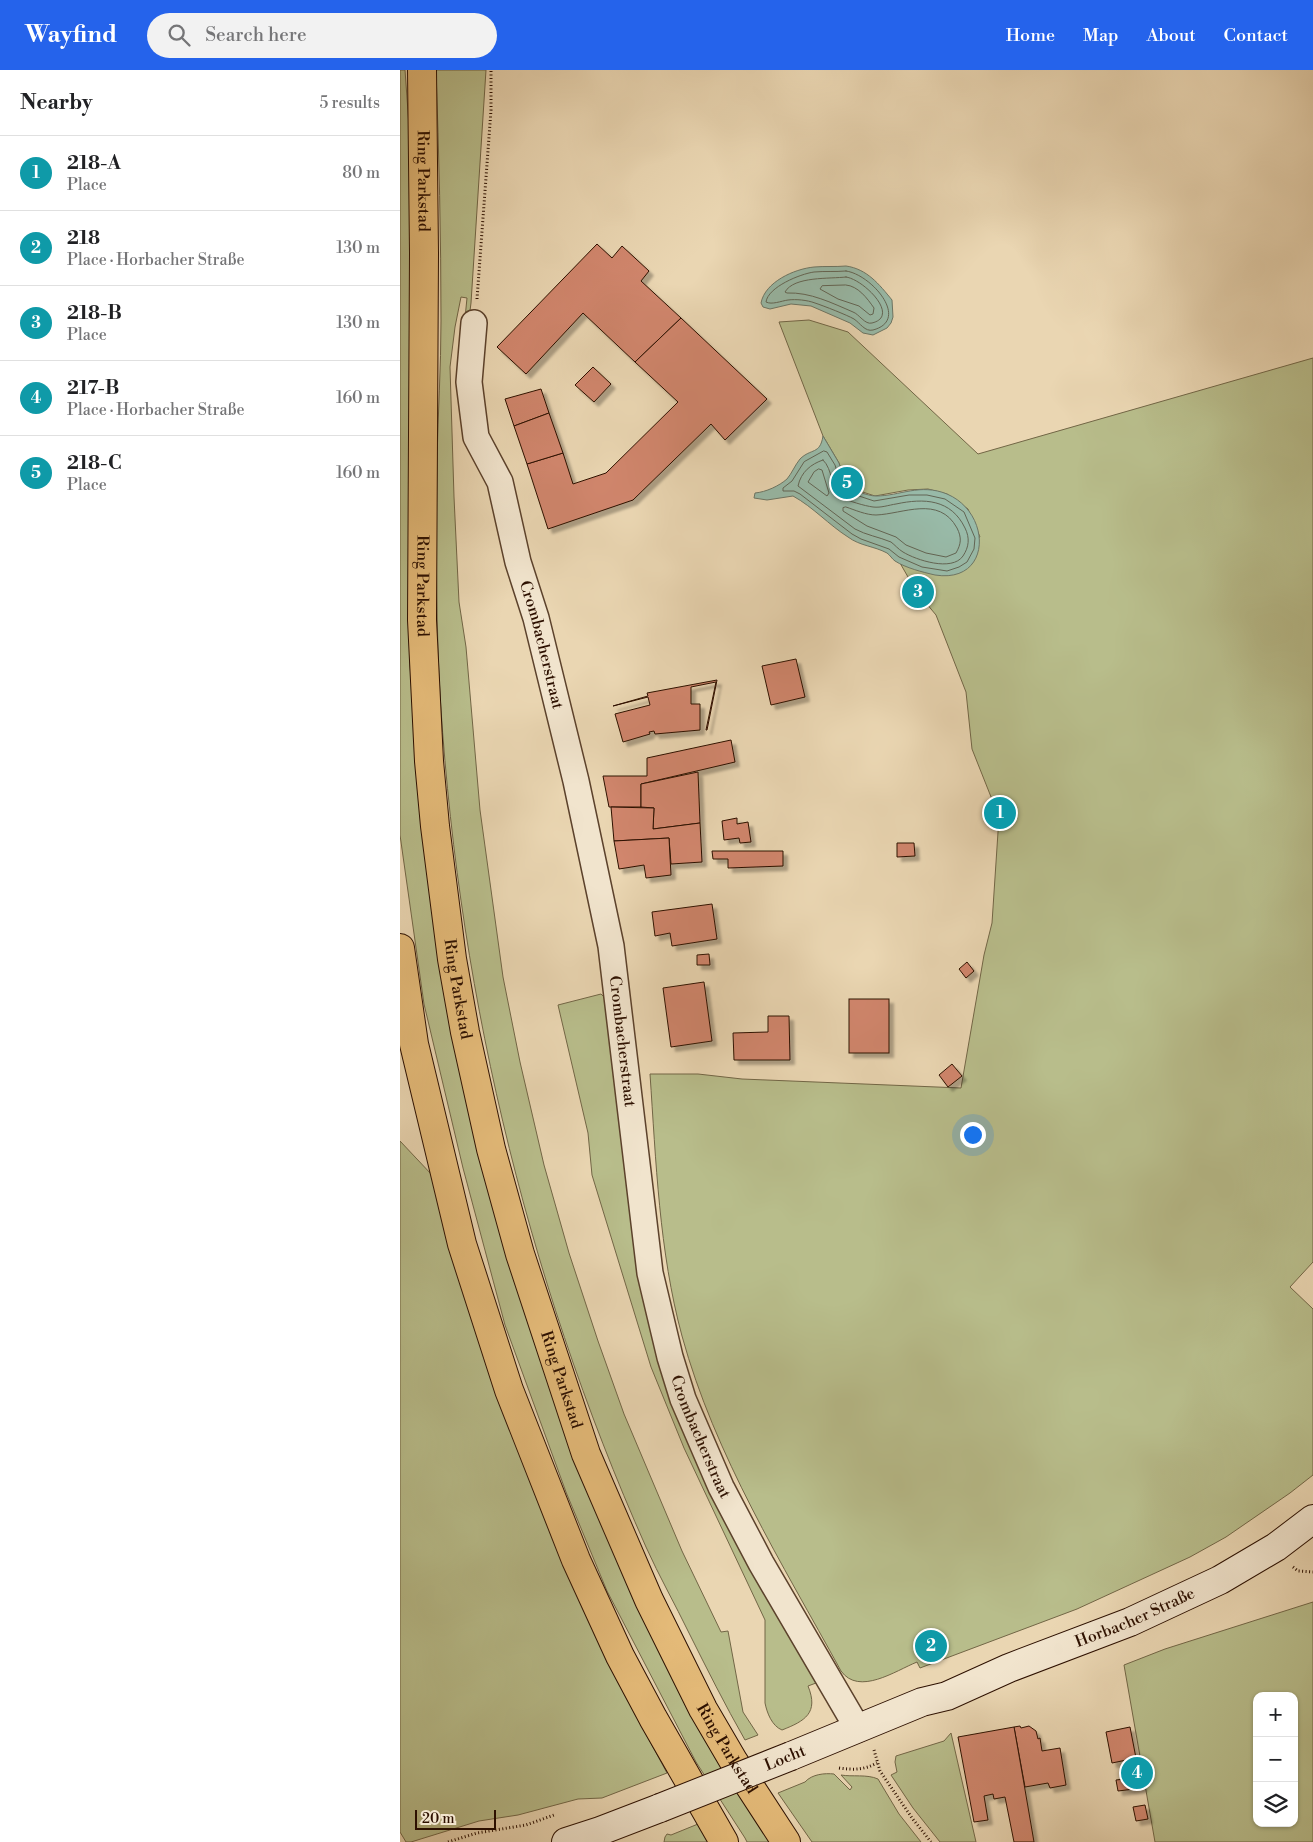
<!DOCTYPE html>
<html lang="en">
<head>
<meta charset="utf-8">
<style>
	:root { --surface:#fff; --page:#f2f2f2; --text:#202124; --muted:#757577; --line:#e0e0e0; --accent:#2563eb }
	body { margin:0; font-family:"Libre Bodoni",serif; background:var(--page); color:var(--text) }
	.controls { position:absolute; right:15px; bottom:15px; display:grid; overflow:hidden; border-radius:10px; box-shadow:0 1px 4px #0004 }
	.controls button { width:45px; height:45px; display:grid; place-items:center; padding:0; border:0; border-bottom:1px solid var(--line); background:var(--surface); color:var(--text); font:25px sans-serif }
	.scale { position:absolute; left:15px; bottom:12px; width:81px; box-sizing:border-box; padding-left:5px; border:2px solid #2d1000; border-top:0; font-size:14px; line-height:18px; white-space:nowrap; color:#2d1000; -webkit-text-stroke:4px #f1e4cd; paint-order:stroke }
	.you { position:absolute; left:572px; top:1064px; width:18px; height:18px; margin:-12px; border:4px solid #fff; border-radius:50%; background:#1a73e8; box-shadow:0 0 0 8px #1a73e833 }
	.badge { display:grid; place-items:center; width:32px; height:32px; border-radius:50%; background:var(--accent); color:#fff; font-size:16px; font-weight:700 }
	.pin { position:absolute; translate:-50% -50%; border:2px solid #fff; box-shadow:0 1px 5px #0006 }
	.list { margin:0; padding:0; list-style:none }
	h2 { display:flex; justify-content:space-between; align-items:center; height:65px; margin:0; padding:0 20px; font-size:21px }
	h2 small { font-size:16px; font-weight:400; color:var(--muted) }
	.list li { display:grid; grid-template-columns:32px 1fr auto; gap:15px; align-items:center; box-sizing:border-box; height:75px; padding:0 20px; border-top:1px solid var(--line) }
	.list b { display:block; font-size:19px; white-space:nowrap }
	.list p { margin:0; font-size:16px; white-space:nowrap; color:var(--muted) }
	.list em { font-size:16px; font-style:normal; color:var(--muted) }
	.icon { flex:none; width:28px; height:28px; fill:none; stroke:currentColor; stroke-width:2; stroke-linecap:round; stroke-linejoin:round }
	.map { position:relative; flex:none; width:913px; height:1772px; overflow:hidden }
	header { display:flex; align-items:center; gap:30px; box-sizing:border-box; height:70px; padding:0 25px; background:var(--accent); color:#fff }
	header strong { font-size:24px }
	nav { display:flex; gap:28px; margin-inline-start:auto; font-size:18px }
	.search { width:350px; height:45px; background:var(--page); display:flex; align-items:center; gap:12px; box-sizing:border-box; padding:0 18px; border-radius:28px; color:var(--muted); font-size:19px }
	main { display:flex }
	aside { flex:1; background:var(--surface) }
	.map>svg:first-child { display:block }
	.green { fill:#b8bd8b; stroke:#726646; fill-rule:evenodd }
	.water { fill:#98baa8; stroke:#6d7665 }
	.lines { fill:none; stroke-linecap:round; stroke-linejoin:round }
	.shore { stroke:#626554; stroke-width:1 }
	.building { fill:#d1866d; stroke:#2d1000; filter:url(#shadow) }
	.minor-casing { stroke:#5c422c; stroke-width:28 }
	.secondary-casing { stroke:#2d1000; stroke-width:30 }
	.trunk-casing { stroke:#2d1000; stroke-width:30 }
	.path { stroke:#2d1000; stroke-width:3; stroke-dasharray:1 2.5; stroke-linecap:butt }
	.minor { stroke:#f1e4cd; stroke-width:25 }
	.secondary { stroke:#f1e4cd; stroke-width:28 }
	.trunk { stroke:#e5bb79; stroke-width:28 }
	.secondary-bridge-casing { stroke:#2d1000; stroke-width:30; stroke-linecap:butt }
	.secondary-bridge { stroke:#f1e4cd; stroke-width:28 }
	.labels { text-anchor:middle; dominant-baseline:central; stroke-width:5; stroke-linejoin:round; paint-order:stroke }
	.street-label { font-size:16px; fill:#2d1000; stroke:#f1e4cd }
</style>
</head>
<body>
<header>
<strong>Wayfind</strong>
<div class="search"><svg class="icon" aria-label="search" viewBox="0 0 24 24"><circle cx="10" cy="10" r="6"/><path d="M15 15l6 6"/></svg>Search here</div>
<nav><a>Home</a><a>Map</a><a>About</a><a>Contact</a></nav>
</header>
<main>
<aside>
<h2>Nearby<small>5 results</small></h2>
<ul class="list">
<li><span class="badge" style="background:#0f9aa8">1</span><div><b>218-A</b><p>Place</p></div><em>80 m</em></li>
<li><span class="badge" style="background:#0f9aa8">2</span><div><b>218</b><p>Place · Horbacher Straße</p></div><em>130 m</em></li>
<li><span class="badge" style="background:#0f9aa8">3</span><div><b>218-B</b><p>Place</p></div><em>130 m</em></li>
<li><span class="badge" style="background:#0f9aa8">4</span><div><b>217-B</b><p>Place · Horbacher Straße</p></div><em>160 m</em></li>
<li><span class="badge" style="background:#0f9aa8">5</span><div><b>218-C</b><p>Place</p></div><em>160 m</em></li>
</ul>
</aside>
<div class="map">
<svg width="913" height="1772" viewBox="0 0 913 1772">
	<defs>
		<filter id="shadow"><feDropShadow dx="4.5" dy="4.5" stdDeviation="1" flood-color="#0004"/></filter>
	</defs>
	<rect width="100%" height="100%" fill="#ead6b2"/>
	<filter id="stains"><feTurbulence type="fractalNoise" baseFrequency=".004" numOctaves="4"/><feColorMatrix values="0 0 0 0 .2 0 0 0 0 .09 0 0 0 0 .02 0 0 0 .5 -.17"/></filter>
	<radialGradient id="worn" r=".72"><stop offset=".6" stop-color="#630" stop-opacity="0"/><stop offset="1" stop-color="#630" stop-opacity=".3"/></radialGradient>
	<g class="green">
		<path d="M0,0H5L11,84L10,596L27,798L73,1057L114,1211L200,1441L375,1772H347L345,1768L296,1692L207,1521L166,1422L105,1255L63,1098L24,934L0,765Z"/>
		<path d="M36,0H86L71,233L65,279L62,278L67,228L61,227L55,257L50,297L54,427L59,532L66,577L80,740L103,907L120,992L144,1095L169,1183L198,1271L224,1344L282,1481L321,1562L328,1561L343,1642L358,1665L345,1670C325,1635 307,1599 289,1563C275,1534 259,1506 246,1477C124,1203 55,906 39,606C36,534 36,462 37,390C38,343 41,297 41,251C41,167 39,84 36,0Z"/>
		<path d="M409,250L448,262L578,384L913,288V1192L890,1217L913,1239V1405L890,1423L826,1467L790,1487L677,1539L520,1598L517,1592C495,1601 459,1626 441,1601C382,1493 315,1386 282,1266C259,1181 256,1091 250,1004H298L342,1009L561,1018L584,885L592,853L599,747L572,679L566,622L536,545L516,521L500,493L510,497L580,467L568,439L547,424L528,419L508,420L475,426L447,417L439,393L423,366L379,252Z"/>
		<path d="M201,924L209,932L242,1212L360,1509L416,1613L408,1616C419,1643 405,1651 382,1660C372,1656 367,1643 365,1633V1550L284,1378L251,1297L192,1105L188,1063L158,935Z"/>
		<path d="M0,1071L32,1105L228,1626L247,1666L267,1703L202,1728L178,1729L118,1745L79,1751L11,1772H6L0,1762Z"/>
		<path d="M913,1532V1772H755L724,1595L765,1579ZM857,1626H894V1753H857Z"/>
		<path d="M551,1663L576,1772H540L513,1738L491,1705L497,1702L495,1692L496,1686L544,1671Z"/>
		<path d="M434,1704L450,1720L452,1717L441,1705C452,1707 467,1704 478,1709L499,1744L521,1772H412L378,1723L405,1712C412,1704 425,1703 434,1704Z"/>
		<path d="M298,1754L310,1772H264L265,1767L267,1764L271,1765Z"/>
	</g>
	<g class="water">
		<path d="M446,196C467,199 479,214 492,230L493,247L491,253L487,258L473,265L463,263L450,253L411,236L391,234L370,239L363,237L361,233C365,212 394,199 414,197C425,196 435,197 446,196Z"/>
		<path d="M423,366L439,393L447,417C455,420 467,426 476,426C500,426 520,413 547,424C592,443 592,514 535,505C522,502 506,498 495,491C492,489 490,485 487,483C474,476 460,476 448,467C429,455 413,437 393,426L367,430L354,428L355,423C366,422 379,416 387,409C392,403 395,395 400,389C411,378 420,385 423,366Z"/>
	</g>
	<g class="lines">
		<g class="shore">
			<path d="M446,201C471,204 511,250 473,260C465,262 460,253 454,249C447,245 424,236 415,233C407,230 396,229 388,230C381,231 372,235 366,232C368,217 400,204 414,202C425,201 435,202 446,201Z"/>
			<path d="M446,207C463,209 501,246 472,253C465,255 459,244 453,242C432,233 410,222 387,223L385,222C394,206 430,209 446,207Z"/>
			<path d="M446,215C458,216 467,228 474,238L473,244L470,245L459,236L438,229L420,219L422,216Z"/>
			<path d="M424,381L427,382L435,395L442,418L444,421L474,431L509,425H527L545,429L564,442L575,468L574,479L567,492L559,497L547,501L522,497L499,487L489,479L461,469L452,464L400,424L394,421H383V418L392,411L404,392Z"/>
			<path d="M423,390C433,399 431,420 441,427C448,431 465,436 473,437C481,438 489,435 496,434C524,428 551,429 565,458C570,468 569,477 563,486C552,502 516,490 503,482C498,479 495,475 491,472C479,467 466,465 455,459L398,416C401,402 411,394 423,390Z"/>
			<path d="M419,399L422,400L429,423L427,426L408,412L414,402Z"/>
			<path d="M446,437C455,440 466,445 476,445C503,444 539,425 557,458C562,468 561,474 556,483L546,487L526,483L506,475L496,467L467,456L443,441V438Z"/>
		</g>
	</g>
	<g class="building">
		<path d="M197,174L212,188L222,176L249,201L241,211L281,248L235,292L183,243L126,304L97,277Z"/>
		<path d="M281,248L367,329L325,370L311,354L233,430L148,459L127,394L163,383L173,414L206,403L278,332L235,292Z"/>
		<path d="M193,297L211,314L194,332L175,315Z"/>
		<path d="M141,319L149,343L114,356L105,329Z"/>
		<path d="M149,343L163,383L127,394L114,356Z"/>
		<path d="M396,589L405,627L371,635L362,596Z"/>
		<path d="M317,610L307,660H306L316,612L291,617V634H300V660L255,664L254,661L249,662L250,664L223,672L215,644L250,635L248,627L213,636L248,626L247,623Z"/>
		<path d="M331,670L335,692L241,714V737H209L203,706H247V688Z"/>
		<path d="M298,702L300,753L253,759L254,738L241,737V714Z"/>
		<path d="M211,737L254,738L253,759L300,753L302,792L271,794L269,768L214,771Z"/>
		<path d="M337,748V754L348,752L351,772L340,773L339,768L324,770L322,751Z"/>
		<path d="M269,768L271,805L246,808L244,795L219,799L214,771Z"/>
		<path d="M497,773H514L515,786L497,787Z"/>
		<path d="M312,781H383V796L328,798V789H313Z"/>
		<path d="M312,834L317,869L272,876L270,863L255,866L252,842Z"/>
		<path d="M309,884L310,895H297V885Z"/>
		<path d="M567,892L574,901L566,908L559,899Z"/>
		<path d="M304,912L312,971L271,977L263,918Z"/>
		<rect x="449" y="929" width="40" height="54"/>
		<path d="M368,946H389L390,990H334L333,963L368,962Z"/>
		<path d="M552,994L562,1006L548,1017L539,1005Z"/>
		<path d="M620,1656L621,1658L629,1656L636,1661L638,1669L640,1668L642,1681L660,1678L666,1715L650,1718L648,1713L625,1717L614,1657Z"/>
		<path d="M614,1657L623,1708L634,1772H614L605,1727L594,1729L593,1724L584,1726L588,1750L574,1752L558,1667Z"/>
		<path d="M730,1657L736,1688L712,1693L706,1662Z"/>
		<path d="M741,1707L742,1718L718,1721L716,1710Z"/>
		<path d="M745,1735L748,1749L736,1751L733,1737Z"/>
	</g>
	<g class="lines">
		<defs>
			<g id="minor">
				<path id="s1" d="M74,253L69,312L76,367L100,412L118,492L136,548L176,711L211,876L250,1203L270,1287L283,1329L321,1417L361,1493L458,1659"/>
			</g>
			<g id="secondary">
				<path id="s2" d="M391,1686L522,1632L547,1626L609,1598L730,1552L820,1510L876,1477L913,1449"/>
				<path d="M166,1772L200,1761L260,1738"/>
			</g>
			<g id="trunk">
				<path id="s3" d="M22,0L24,183L22,550L29,691L35,756L52,889L65,962L91,1079L120,1184L186,1384L249,1530L303,1639L334,1692L386,1772"/>
				<path d="M0,878L14,974L62,1174L109,1320L176,1490L220,1586L253,1648L324,1772"/>
			</g>
		</defs>
		<use href="#minor" class="minor-casing"/>
		<use href="#secondary" class="secondary-casing"/>
		<use href="#trunk" class="trunk-casing"/>
		<g class="path">
			<path d="M77,229L91,40V0"/>
			<path d="M893,1497L898,1501L913,1502"/>
			<path d="M474,1680L480,1701L512,1748L531,1772"/>
			<path d="M439,1698C453,1700 464,1700 477,1693"/>
			<path d="M48,1772L77,1763L126,1755L154,1745"/>
		</g>
		<use href="#minor" class="minor"/>
		<use href="#secondary" class="secondary"/>
		<use href="#trunk" class="trunk"/>
		<defs>
			<path id="secondary-bridge" d="M260,1738L391,1686"/>
		</defs>
		<use href="#secondary-bridge" class="secondary-bridge-casing"/>
		<use href="#secondary-bridge" class="secondary-bridge"/>
	</g>
	<g class="labels">
		<g class="street-label">
			<text stroke="none"><textPath href="#s3" startOffset="111">Ring Parkstad</textPath></text>
			<text stroke="none"><textPath href="#s3" startOffset="516">Ring Parkstad</textPath></text>
			<text stroke="none"><textPath href="#s1" startOffset="334">Crombacherstraat</textPath></text>
			<text stroke="none"><textPath href="#s3" startOffset="921">Ring Parkstad</textPath></text>
			<text stroke="none"><textPath href="#s1" startOffset="739">Crombacherstraat</textPath></text>
			<text stroke="none"><textPath href="#s3" startOffset="1326">Ring Parkstad</textPath></text>
			<text stroke="none"><textPath href="#s1" startOffset="1144">Crombacherstraat</textPath></text>
			<text stroke="none"><textPath href="#s2" startOffset="371">Horbacher Straße</textPath></text>
			<text stroke="none"><textPath href="#s3" startOffset="1731">Ring Parkstad</textPath></text>
			<text transform="translate(385 1688) rotate(-22)">Locht</text>
		</g>
	</g>
	<rect width="100%" height="100%" filter="url(#stains)"/>
	<rect width="100%" height="100%" fill="url(#worn)"/>
</svg>
<div class="controls">
<button>+</button>
<button>−</button>
<button><svg class="icon" aria-label="layers" viewBox="0 0 24 24"><path d="M12 4l9 5-9 5-9-5zM3 14l9 5 9-5"/></svg></button>
</div>
<div class="scale">20 m</div>
<div class="you"></div>
<div class="pin badge" style="left:600px;top:743px;background:#0f9aa8">1</div>
<div class="pin badge" style="left:531px;top:1576px;background:#0f9aa8">2</div>
<div class="pin badge" style="left:518px;top:522px;background:#0f9aa8">3</div>
<div class="pin badge" style="left:737px;top:1703px;background:#0f9aa8">4</div>
<div class="pin badge" style="left:447px;top:413px;background:#0f9aa8">5</div>
</div>
</main>
</body>
</html>
